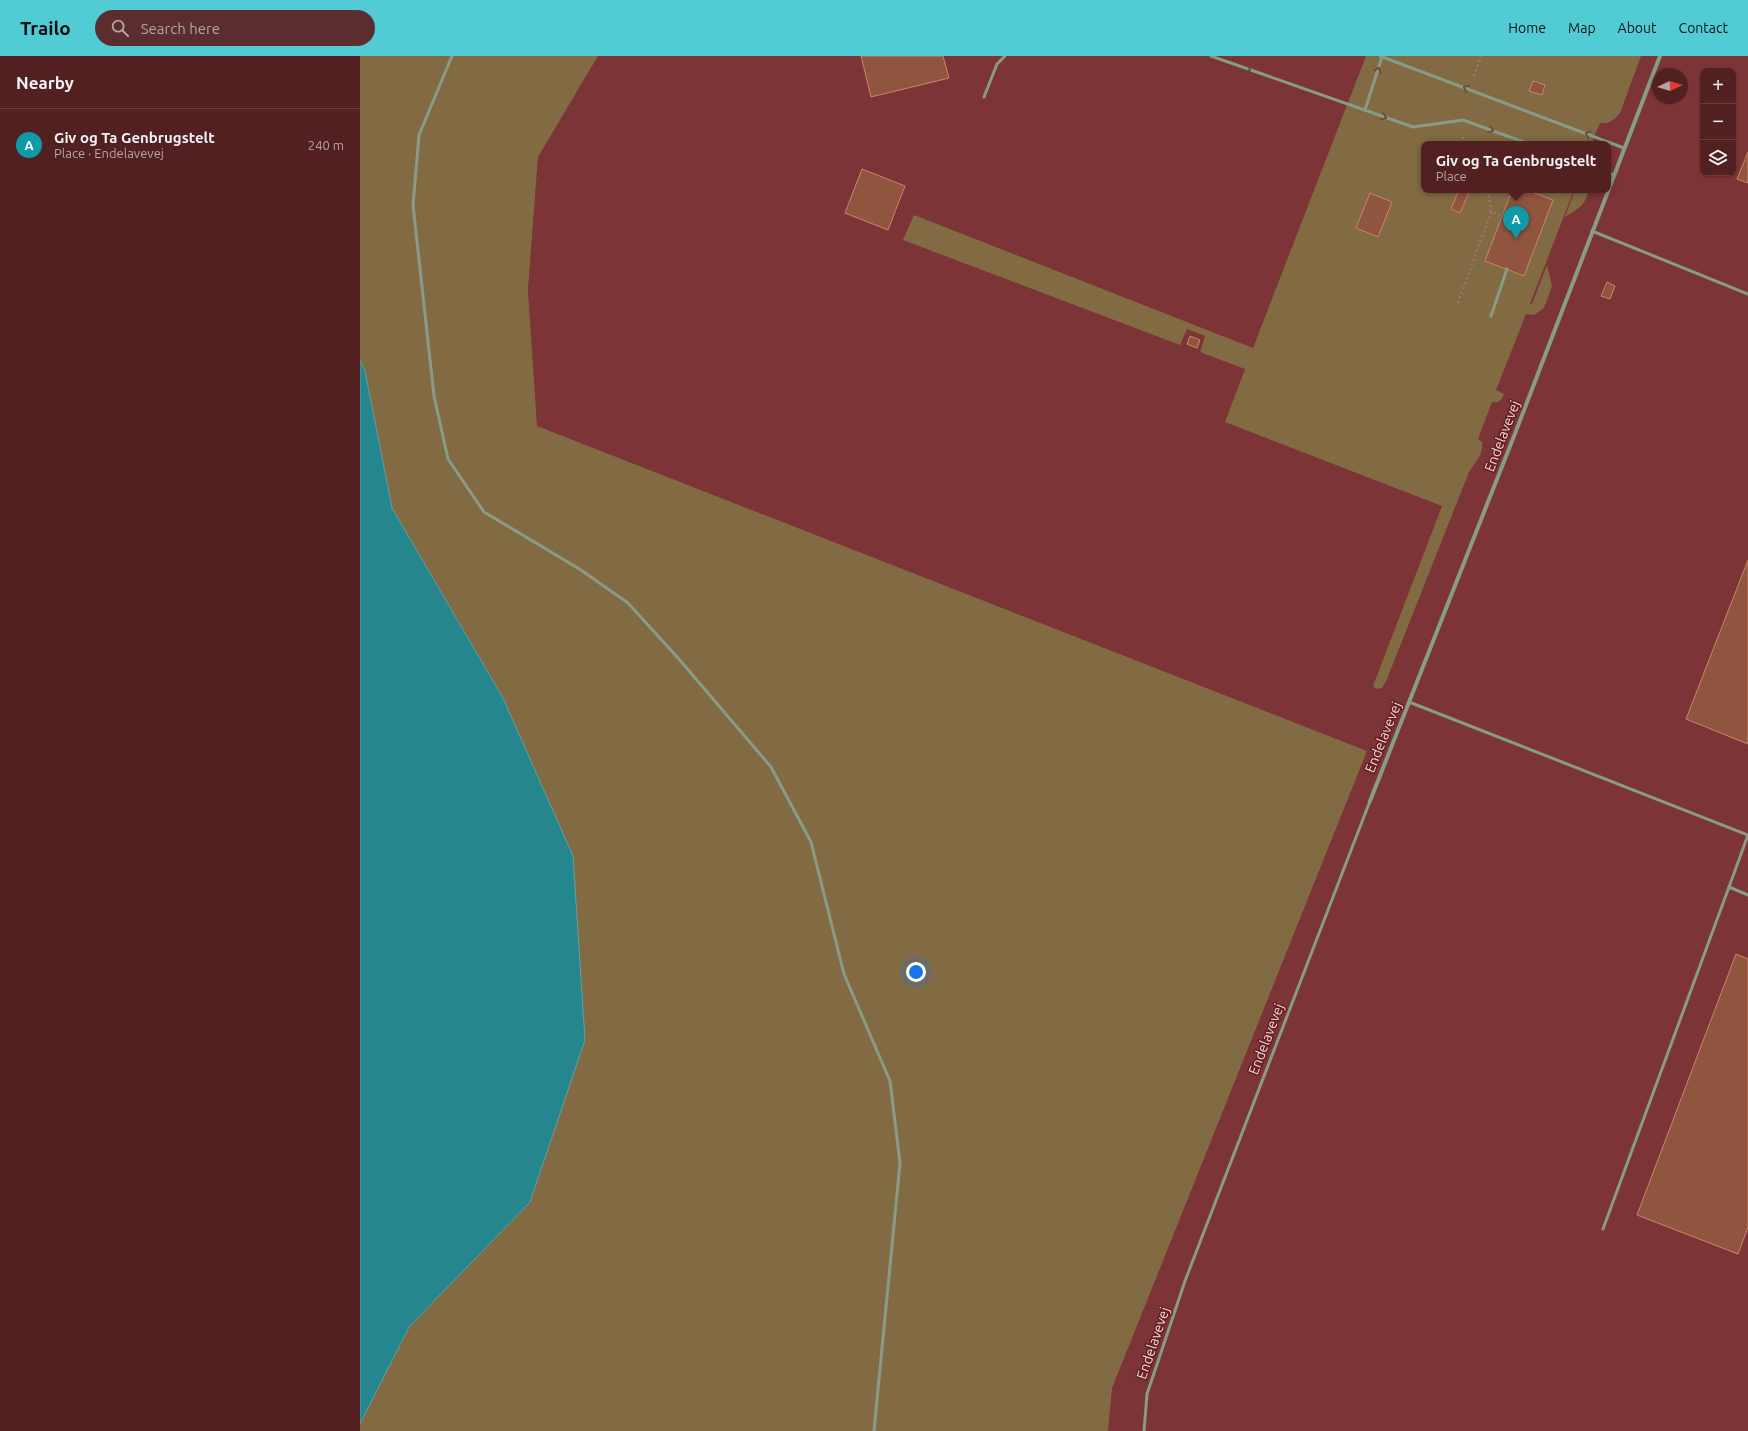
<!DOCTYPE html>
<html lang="en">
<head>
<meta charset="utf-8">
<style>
	:root { --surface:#522021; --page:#5c2d2e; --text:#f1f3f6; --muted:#b5a3a5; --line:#683e3f; --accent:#51ccd4 }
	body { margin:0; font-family:Ubuntu,sans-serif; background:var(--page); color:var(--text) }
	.controls { position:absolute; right:12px; top:12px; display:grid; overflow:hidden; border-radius:8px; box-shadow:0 1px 3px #0004 }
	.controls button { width:36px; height:36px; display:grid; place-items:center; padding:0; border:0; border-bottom:1px solid var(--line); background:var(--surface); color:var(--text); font:20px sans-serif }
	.compass { position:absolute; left:1292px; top:12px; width:36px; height:36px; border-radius:50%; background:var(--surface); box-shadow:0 1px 3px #0004; rotate:86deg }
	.you { position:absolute; left:556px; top:916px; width:14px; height:14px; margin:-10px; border:3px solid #fff; border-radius:50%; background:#1a73e8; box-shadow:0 0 0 6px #1a73e833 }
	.badge { display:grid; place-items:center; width:26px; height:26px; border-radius:50%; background:var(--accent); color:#fff; font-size:13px; font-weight:700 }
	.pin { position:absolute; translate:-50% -33px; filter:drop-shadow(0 1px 2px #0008) }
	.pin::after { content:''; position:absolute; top:21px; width:14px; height:12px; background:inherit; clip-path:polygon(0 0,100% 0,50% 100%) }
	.popup { position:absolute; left:1061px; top:85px; width:190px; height:52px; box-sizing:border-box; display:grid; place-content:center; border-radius:8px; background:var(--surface); filter:drop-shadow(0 1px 3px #0005); font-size:13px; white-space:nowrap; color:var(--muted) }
	.popup b { font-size:15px; color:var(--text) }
	.popup::after { content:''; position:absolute; left:50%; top:100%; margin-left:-8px; border:8px solid transparent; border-top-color:var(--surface) }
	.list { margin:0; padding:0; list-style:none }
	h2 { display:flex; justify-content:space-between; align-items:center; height:52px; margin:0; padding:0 16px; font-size:17px }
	h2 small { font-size:13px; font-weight:400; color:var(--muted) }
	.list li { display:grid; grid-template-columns:26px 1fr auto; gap:12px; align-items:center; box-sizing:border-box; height:72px; padding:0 16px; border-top:1px solid var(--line) }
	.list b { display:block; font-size:15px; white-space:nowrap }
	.list p { margin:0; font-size:13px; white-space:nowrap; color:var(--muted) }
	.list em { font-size:13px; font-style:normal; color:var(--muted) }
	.icon { flex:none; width:22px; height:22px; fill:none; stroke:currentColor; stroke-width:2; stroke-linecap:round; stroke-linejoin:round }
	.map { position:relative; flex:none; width:1388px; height:1375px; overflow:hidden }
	header { display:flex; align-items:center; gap:24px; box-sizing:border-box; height:56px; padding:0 20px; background:var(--accent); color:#111 }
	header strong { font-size:19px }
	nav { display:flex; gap:22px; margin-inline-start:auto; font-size:14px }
	.search { width:280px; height:36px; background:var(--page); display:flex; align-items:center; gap:10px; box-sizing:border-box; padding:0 14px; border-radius:22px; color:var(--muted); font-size:15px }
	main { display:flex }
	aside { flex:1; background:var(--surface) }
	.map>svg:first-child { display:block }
	.built { fill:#7d3436; fill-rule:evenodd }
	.green { fill:#826b43 }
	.water { fill:#25868d; stroke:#659ea3 }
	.building { fill:#90553e; stroke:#cc856b }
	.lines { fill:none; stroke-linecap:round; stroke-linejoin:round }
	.path { stroke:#a67070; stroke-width:2.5; stroke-dasharray:2 3; stroke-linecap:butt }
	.service { stroke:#889b85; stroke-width:3 }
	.minor { stroke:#889b85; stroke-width:4 }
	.oneway { stroke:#6d4540 }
	.labels { text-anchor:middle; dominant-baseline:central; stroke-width:3; stroke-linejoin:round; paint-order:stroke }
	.street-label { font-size:14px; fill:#f9d7d5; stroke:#622022 }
</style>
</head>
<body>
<header>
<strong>Trailo</strong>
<div class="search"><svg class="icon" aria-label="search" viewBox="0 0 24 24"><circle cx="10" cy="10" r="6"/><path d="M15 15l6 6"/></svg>Search here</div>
<nav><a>Home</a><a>Map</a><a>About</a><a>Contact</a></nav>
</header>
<main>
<aside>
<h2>Nearby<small></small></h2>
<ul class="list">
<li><span class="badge" style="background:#0f9aa8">A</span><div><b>Giv og Ta Genbrugstelt</b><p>Place · Endelavevej</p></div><em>240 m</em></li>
</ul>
</aside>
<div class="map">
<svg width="1388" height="1375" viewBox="0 0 1388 1375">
	<rect width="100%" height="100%" fill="#6e2b2c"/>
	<path class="built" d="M238,0H1388V1375H748L752,1332L177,370L168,234L178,101ZM1343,15H1373V117H1343ZM1298,18H1322V42H1298ZM1064,88H1248V134H1064Z"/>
	<g class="green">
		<path d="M0,0H238L178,101L168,234L177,370L1007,695L752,1332L748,1375H0V1368L3,1362L49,1271L170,1146L143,642L32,452L5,315L0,304Z"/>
		<path d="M1006,0H1281L1260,57C1254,64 1249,68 1240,67L1231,88H1064V134H1214L1170,248H1172L1187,209L1192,230L1184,252L1174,259L1166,258L1136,334L1144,338C1142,344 1139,347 1132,346L1118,383L1122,386C1124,397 1115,407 1109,416L1027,623L1022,632L1016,633L1013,630L1082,450L865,366L885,313L840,296L845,280L827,273L820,289L543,184L554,159L893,292Z"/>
		<path d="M1215,134H1228C1227,149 1216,154 1205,161Z"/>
	</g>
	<path class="water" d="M0,304L5,315L32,452L143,642L213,800L225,984L170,1146L49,1271L0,1368Z"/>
	<g class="building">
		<path d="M501,0H583L589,22L511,41Z"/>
		<path d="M1173,25L1185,29L1182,39L1169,35Z"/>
		<path d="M1388,96V127L1377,123Z"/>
		<path d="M502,113L545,130L528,174L485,157Z"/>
		<path d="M1099,134H1110L1100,157L1091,153Z"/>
		<path d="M1152,134H1166L1193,144L1164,220L1125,205Z"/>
		<path d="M1010,137L1032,146L1018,181L996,172Z"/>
		<path d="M1247,226L1255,230L1250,243L1241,240Z"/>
		<path d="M830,280L840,284L837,292L827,288Z"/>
		<path d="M1388,504V688L1326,663Z"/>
		<path d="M1376,898L1388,903V1171L1378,1198L1277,1159Z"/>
	</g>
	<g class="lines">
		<g class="path">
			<path d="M1114,20L1121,0"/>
			<path d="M1103,88V80"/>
			<path d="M1128,134L1131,156L1142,161"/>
			<path d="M1098,247L1131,156"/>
		</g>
		<g class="service">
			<path d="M92,0L59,79L53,149L74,340L88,403L124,456L221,514L268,547L318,602L411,711L451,786L484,918L530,1025L540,1107L514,1375"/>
			<path d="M851,0L1053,71L1103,64L1169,88"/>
			<path d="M1020,0L1264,92"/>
			<path d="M624,41L637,8L645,0"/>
			<path d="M1005,54L1022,1"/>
			<path d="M1248,117L1254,119"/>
			<path d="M1232,175L1388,238"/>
			<path d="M1131,260L1147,213"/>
			<path d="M1049,646L1388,779"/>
			<path d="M1369,831L1388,779"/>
			<path d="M1243,1173L1369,831L1388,839"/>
			<path d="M784,1375L787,1338L825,1225L1010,745"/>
		</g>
		<path class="minor" d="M1010,745L1156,375L1300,0"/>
	</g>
	<defs><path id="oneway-chevron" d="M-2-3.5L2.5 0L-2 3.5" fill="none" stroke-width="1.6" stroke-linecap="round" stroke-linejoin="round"/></defs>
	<g class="oneway">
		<use href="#oneway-chevron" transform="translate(888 13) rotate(19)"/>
		<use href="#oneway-chevron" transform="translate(1018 14) rotate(-72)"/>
		<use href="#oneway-chevron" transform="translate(1106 32) rotate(-159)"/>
		<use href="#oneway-chevron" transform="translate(1024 61) rotate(20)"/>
		<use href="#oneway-chevron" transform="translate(1131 74) rotate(20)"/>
		<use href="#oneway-chevron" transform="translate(1228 78) rotate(-159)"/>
	</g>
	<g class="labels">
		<g class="street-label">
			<text transform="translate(1142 380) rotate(-69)">Endelavevej</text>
			<text transform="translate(1023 681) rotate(-68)">Endelavevej</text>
			<text transform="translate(906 983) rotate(-69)">Endelavevej</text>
			<text transform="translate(793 1287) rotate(-71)">Endelavevej</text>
		</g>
	</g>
</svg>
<div class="controls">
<button>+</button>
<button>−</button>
<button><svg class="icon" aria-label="layers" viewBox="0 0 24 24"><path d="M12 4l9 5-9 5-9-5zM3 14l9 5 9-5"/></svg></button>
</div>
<svg class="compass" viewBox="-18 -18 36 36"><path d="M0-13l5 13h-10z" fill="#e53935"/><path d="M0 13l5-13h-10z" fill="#b5a3a5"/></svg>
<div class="you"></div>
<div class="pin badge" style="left:1156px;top:183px;background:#0f9aa8">A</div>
<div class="popup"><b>Giv og Ta Genbrugstelt</b>Place</div>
</div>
</main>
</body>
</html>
